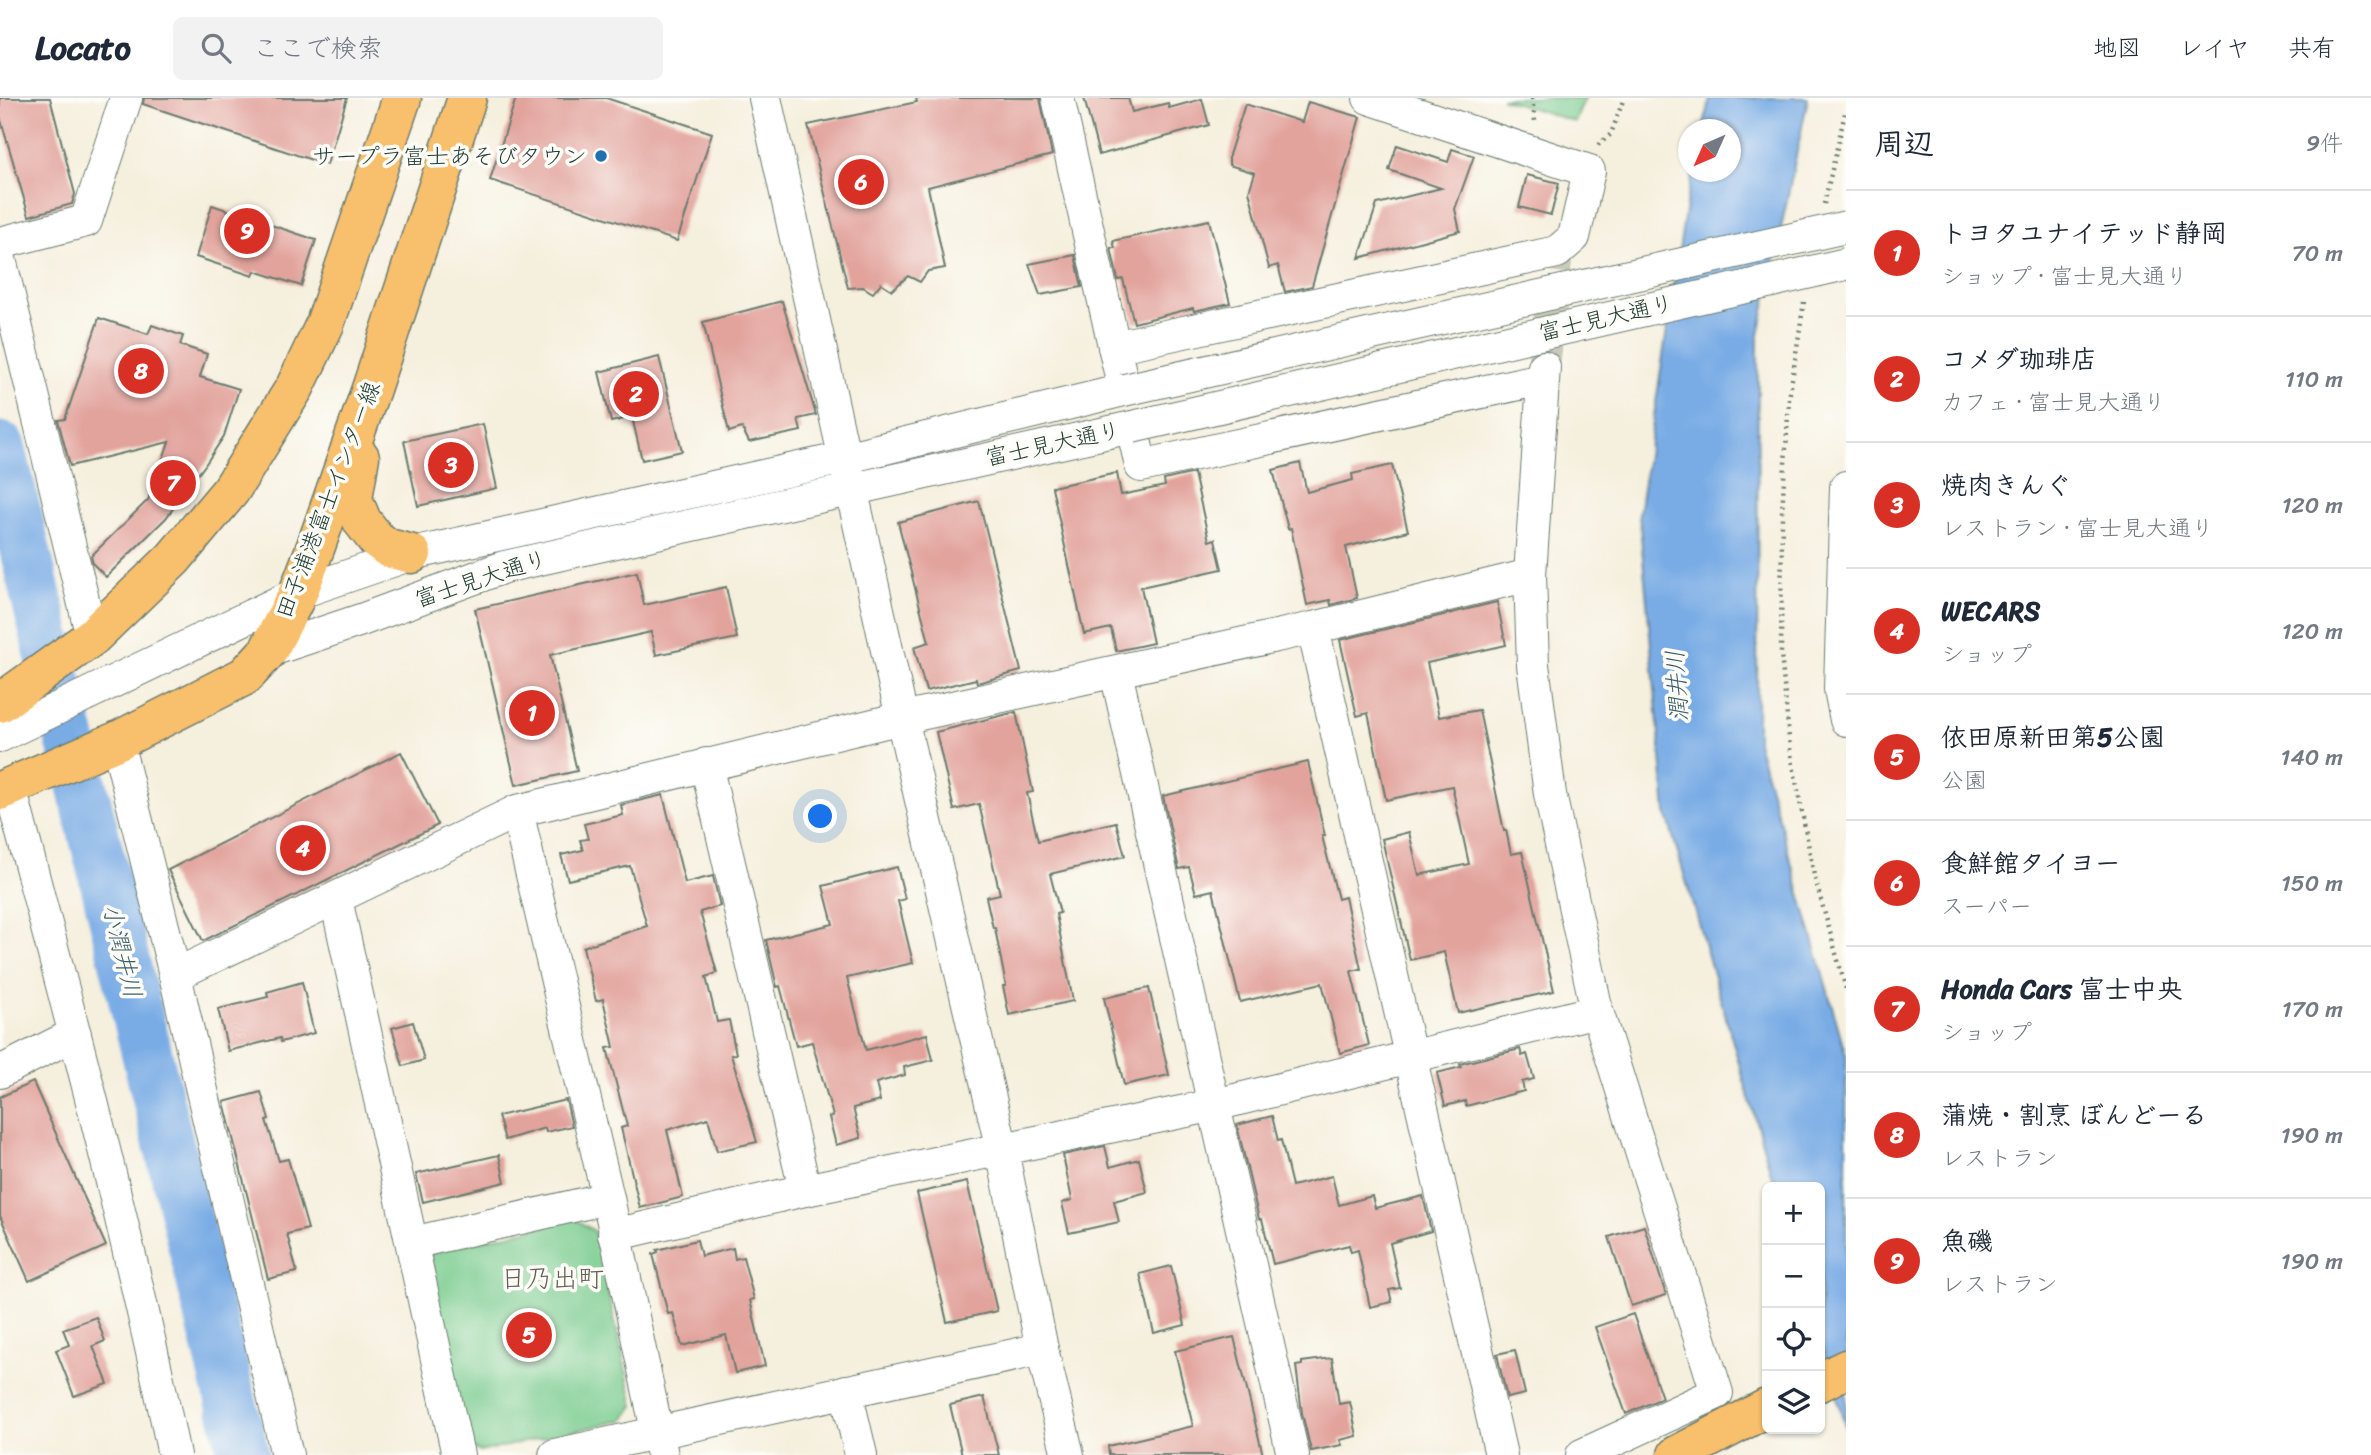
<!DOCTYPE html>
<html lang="ja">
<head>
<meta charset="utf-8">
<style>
	:root { --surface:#fff; --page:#f2f2f3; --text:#1f2937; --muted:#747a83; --line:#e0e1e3; --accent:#d93025 }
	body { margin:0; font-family:Sriracha,"Klee One",sans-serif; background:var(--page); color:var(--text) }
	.controls { position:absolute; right:21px; bottom:21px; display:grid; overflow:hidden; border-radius:10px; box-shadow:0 2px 5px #0004 }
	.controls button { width:63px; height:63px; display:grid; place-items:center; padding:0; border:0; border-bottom:2px solid var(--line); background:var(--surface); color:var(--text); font:35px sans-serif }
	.compass { position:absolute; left:1678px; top:21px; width:63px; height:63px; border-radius:50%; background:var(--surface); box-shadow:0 2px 5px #0004; rotate:225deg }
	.you { position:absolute; left:821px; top:719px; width:24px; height:24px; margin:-18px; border:5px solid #fff; border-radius:50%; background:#1a73e8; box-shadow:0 0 0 10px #1a73e833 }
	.badge { display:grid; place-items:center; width:46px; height:46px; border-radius:50%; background:var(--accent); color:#fff; font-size:23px; font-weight:700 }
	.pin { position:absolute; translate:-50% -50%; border:4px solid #fff; box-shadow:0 2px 7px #0006 }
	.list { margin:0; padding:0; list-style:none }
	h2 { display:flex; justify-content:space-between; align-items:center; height:91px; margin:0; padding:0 28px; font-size:30px }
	h2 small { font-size:23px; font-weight:400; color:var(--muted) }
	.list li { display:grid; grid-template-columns:46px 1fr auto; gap:21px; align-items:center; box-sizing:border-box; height:126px; padding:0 28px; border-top:2px solid var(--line) }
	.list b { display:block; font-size:26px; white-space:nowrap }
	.list p { margin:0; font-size:23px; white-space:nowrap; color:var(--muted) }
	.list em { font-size:23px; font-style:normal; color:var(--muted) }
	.icon { flex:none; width:38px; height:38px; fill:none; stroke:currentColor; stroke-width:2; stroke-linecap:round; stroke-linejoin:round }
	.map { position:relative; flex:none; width:1846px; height:1357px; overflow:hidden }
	header { display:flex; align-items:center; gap:42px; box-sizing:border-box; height:98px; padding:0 35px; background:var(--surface); border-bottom:2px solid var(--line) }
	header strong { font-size:33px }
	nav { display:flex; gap:38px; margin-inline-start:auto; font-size:24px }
	.search { width:490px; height:63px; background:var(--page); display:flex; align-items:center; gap:18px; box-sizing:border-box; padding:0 24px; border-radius:10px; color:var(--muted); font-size:26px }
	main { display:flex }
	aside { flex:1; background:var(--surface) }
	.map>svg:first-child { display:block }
	.green { fill:#77ca8c; stroke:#4b8460; stroke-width:2 }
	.water { fill:#79ace5; stroke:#4c748c; stroke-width:2 }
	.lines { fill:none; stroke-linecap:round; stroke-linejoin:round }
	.river { stroke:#79ace5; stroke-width:51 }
	.building { fill:#e2a39c }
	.minor-tunnel { stroke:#cacbbb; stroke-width:32; stroke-dasharray:32 16; stroke-linecap:butt }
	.minor-casing { stroke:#6a7b6f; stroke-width:34 }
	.major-casing { stroke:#6a7b6f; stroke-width:41 }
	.path { stroke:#6a7b6f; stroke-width:4.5; stroke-dasharray:2 5; stroke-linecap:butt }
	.minor { stroke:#fff; stroke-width:32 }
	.major { stroke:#f8bf6c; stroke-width:38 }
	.minor-bridge-casing { stroke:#6a7b6f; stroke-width:34; stroke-linecap:butt }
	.minor-bridge { stroke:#fff; stroke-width:32 }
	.poi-dot { fill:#1f6fb2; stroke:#fdfcf7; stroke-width:2.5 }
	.labels { text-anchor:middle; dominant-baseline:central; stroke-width:7; stroke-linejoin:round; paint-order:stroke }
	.poi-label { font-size:23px; fill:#1f3d34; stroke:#fdfcf7; text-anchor:end }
	.street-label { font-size:23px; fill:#1f3d34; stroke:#fdfcf7 }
	.water-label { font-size:24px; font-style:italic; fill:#3a5e69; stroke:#fdfcf7 }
	.quarter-label { font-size:26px; fill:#636158; stroke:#fdfcf7 }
</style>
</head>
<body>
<header>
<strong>Locato</strong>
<div class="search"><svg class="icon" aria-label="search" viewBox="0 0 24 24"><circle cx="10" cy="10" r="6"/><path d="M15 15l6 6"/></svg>ここで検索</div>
<nav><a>地図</a><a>レイヤ</a><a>共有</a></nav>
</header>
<main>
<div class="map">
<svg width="1846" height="1357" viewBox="0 0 1846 1357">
	<rect width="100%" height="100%" fill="#fdfcf7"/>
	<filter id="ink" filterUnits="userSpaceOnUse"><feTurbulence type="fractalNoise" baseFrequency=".0143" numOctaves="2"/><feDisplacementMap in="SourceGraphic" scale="14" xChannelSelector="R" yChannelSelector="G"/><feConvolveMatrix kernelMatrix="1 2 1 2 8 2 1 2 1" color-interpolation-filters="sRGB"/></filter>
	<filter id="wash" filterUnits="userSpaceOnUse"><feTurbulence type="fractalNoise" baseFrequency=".00686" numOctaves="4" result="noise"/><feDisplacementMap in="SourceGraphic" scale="28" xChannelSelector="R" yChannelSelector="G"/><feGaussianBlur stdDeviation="1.57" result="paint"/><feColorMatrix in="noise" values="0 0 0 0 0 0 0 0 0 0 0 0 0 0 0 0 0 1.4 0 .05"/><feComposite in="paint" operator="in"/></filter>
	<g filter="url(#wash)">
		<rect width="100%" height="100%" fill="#f5efdd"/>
		<g class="green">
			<path d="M1501,0H1585L1575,24Z"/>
			<path d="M575,1121L594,1133L634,1308L623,1322L480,1354L466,1346L425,1166L434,1153Z"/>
		</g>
		<path class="water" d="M1710,0H1808L1758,242L1757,644L1846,957V1331L1820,1241V1089H1775L1666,714L1639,416L1686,107L1693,74H1730V32L1703,31Z"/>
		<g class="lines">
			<path class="river" d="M0,349L244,1357"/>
		</g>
		<g id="blocks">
			<g class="building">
				<path d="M0,0H50L75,96L72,106L29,118L0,19Z"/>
				<path d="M144,0H347L327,67L143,6Z"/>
				<path d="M516,0H606L712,35L677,143L490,82Z"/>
				<path d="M916,0H1040L1052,57L928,89L945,170L928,173L920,184L908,178L892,192L881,185L873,195L863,189L848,190L808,27L917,4Z"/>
				<path d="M1084,0H1128L1132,14L1168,5L1169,10L1202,1L1209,27L1099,57Z"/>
				<path d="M1308,4L1360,19L1312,188L1285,194L1278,167L1269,170L1249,93L1255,75L1229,67V57L1245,6L1302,24Z"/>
				<path d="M1397,47L1448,64L1452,51L1474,58L1455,111L1460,133L1359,160L1377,106L1441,90L1389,72Z"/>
				<path d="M1527,77L1559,85L1551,117L1519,109Z"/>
				<path d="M212,107L316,142L301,188L255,173L253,178L196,159Z"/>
				<path d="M1209,122L1230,205L1194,213L1193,210L1134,225L1123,181L1118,182L1111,150H1115L1113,143Z"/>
				<path d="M1075,157L1082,189L1040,197L1029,166Z"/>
				<path d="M782,203L816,317L798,321L801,333L749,344L742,330L729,334L703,224Z"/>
				<path d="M99,220L148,236L152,227L183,238L180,247L207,256L200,279L239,291L224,338L205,367L166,420L106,479L93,466L91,458L148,402L169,344L70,368L58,322L65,321Z"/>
				<path d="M659,259L682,353L642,362L632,319L611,324L599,274Z"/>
				<path d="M483,326L497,390L418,408L404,343Z"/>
				<path d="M1300,365L1307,394L1353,382L1352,376L1392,367L1408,433L1346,449L1357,500L1331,507L1330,502L1307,507L1291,430L1288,431L1273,372Z"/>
				<path d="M1117,375L1121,397L1165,388L1164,382L1194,375L1209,443L1215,441L1222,471L1141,489L1153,545L1116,553L1111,530L1084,536L1052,389Z"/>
				<path d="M979,403L1021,573L977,585L976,581L926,593L914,549L929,544L898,424Z"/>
				<path d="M637,474L644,507L726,489L737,540L656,557L651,534L550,557L577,673L516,687L475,511Z"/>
				<path d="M1497,504L1506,547L1427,565L1439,619L1479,612L1504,733L1506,732L1511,756L1522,754L1554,893L1458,915L1444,854L1410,862L1382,741L1409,734L1419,777L1469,766L1452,688L1386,702L1368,615L1357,618L1340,542Z"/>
				<path d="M1016,614L1033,694L1027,695L1038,743L1116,724L1125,758L1050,776L1060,815L1056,816L1073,903L1009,917L1003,888H1006L995,830H993L986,799L1000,796L979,706L954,712L936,634Z"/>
				<path d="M401,654L438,727L203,843L168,772Z"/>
				<path d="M1308,664L1325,738H1322L1338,801L1345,799L1361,871L1351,873L1369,947L1340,955L1322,885L1240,904L1213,792L1196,796L1189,769L1179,771L1163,698Z"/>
				<path d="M663,697L685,785L713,778L720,808L700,814L717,875L706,879L717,924L729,922L736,956L731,957L757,1044L717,1053L708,1020L667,1032L683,1099L640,1110L621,1030L627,1028L607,950L614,949L603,901L596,903L583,849L647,828L630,768L568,782L561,757L583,752L580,742L588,741L584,726L623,717L621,707Z"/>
				<path d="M897,769L905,801L898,803L913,865L847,880L866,952L927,936L933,962L904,969L905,977L876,985L880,1003L853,1010L861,1040L836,1047L829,1019L833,1018L812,944L796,948L780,888L777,889L766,842L833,826L823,788Z"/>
				<path d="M302,884L314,935L281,944L280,940L228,953L218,911L268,899L267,894Z"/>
				<path d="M1149,890L1169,977L1124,987L1104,900Z"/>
				<path d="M413,924L424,962L403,968L392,930Z"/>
				<path d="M1520,951L1522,958L1527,956L1534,981L1522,984L1524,993L1466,1008L1465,1003L1445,1008L1437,975L1461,969L1460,966Z"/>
				<path d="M33,984L106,1148L29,1183L0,1118V999Z"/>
				<path d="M261,994L269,1021L266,1022L279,1063L288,1061L308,1131L287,1136L297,1174L268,1181L224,1004Z"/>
				<path d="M566,1002L572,1028L546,1034L545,1030L505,1042L498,1018Z"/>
				<path d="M1272,1018L1278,1043L1281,1042L1292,1088L1332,1078L1339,1107L1372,1098L1375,1110L1423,1098L1431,1133L1390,1145L1400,1190L1389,1192L1392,1204L1370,1209L1358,1152L1351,1154L1349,1147L1273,1166L1262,1121H1259L1237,1027Z"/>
				<path d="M1105,1048L1110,1069L1139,1061L1147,1094L1114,1103L1119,1124L1069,1135L1062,1105L1072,1102L1063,1057Z"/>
				<path d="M499,1057L505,1084L423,1104L416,1076Z"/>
				<path d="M967,1084L997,1213L947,1224L917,1095Z"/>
				<path d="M1644,1128L1666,1197L1631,1208L1609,1139Z"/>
				<path d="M697,1142L701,1158L733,1150L735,1161L743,1159L754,1201L750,1202L765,1268L735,1275L726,1237L682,1248L673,1215L668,1216L653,1156L658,1154L657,1152Z"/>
				<path d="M1171,1168L1185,1227L1154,1235L1140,1176Z"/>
				<path d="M1633,1216L1662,1300L1626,1316L1595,1229Z"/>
				<path d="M96,1219L105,1243L93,1248L108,1286L74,1298L56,1252L69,1247L63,1231Z"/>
				<path d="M1234,1239L1263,1357H1109L1108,1348L1193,1328L1175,1253Z"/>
				<path d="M1515,1252L1525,1296L1507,1300L1497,1256Z"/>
				<path d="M1332,1260L1339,1306L1350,1304L1357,1338L1340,1342L1342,1347L1311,1353L1302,1315L1296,1268L1302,1267V1264Z"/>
				<path d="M984,1299L999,1357H962L950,1307Z"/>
			</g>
		</g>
	</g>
	<g filter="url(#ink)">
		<use href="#blocks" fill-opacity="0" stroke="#6a7b6f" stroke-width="2"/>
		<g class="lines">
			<path class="minor-tunnel" d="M1544,269L1557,154"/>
			<defs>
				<g id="minor">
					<path d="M765,0L902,620L1002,1052L1042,1251L1068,1357"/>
					<path d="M0,145L86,123L126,0"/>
					<path d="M0,161L92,539"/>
					<path d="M1114,249L1557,154L1574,139L1589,73L1369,0"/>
					<path d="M1544,269L1530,477L1533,567L1550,696L1597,913L1717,1295L1582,1357"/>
					<path d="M1846,389L1840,591L1846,622"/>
					<path d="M1313,530L1501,1357"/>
					<path d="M268,553L361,522L504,469L1132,329L1141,368L1542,281"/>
					<path d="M1116,574L1293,1357"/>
					<path d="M0,638L298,495L412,456L844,360L1124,292L1058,0"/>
					<path d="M117,643L175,877L287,1357"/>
					<path d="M706,666L805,1092"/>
					<path d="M10,689C68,910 128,1132 174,1357"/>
					<path d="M517,713L608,1100L662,1357"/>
					<path d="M336,801L458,1357"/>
					<path d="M175,877L517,713L902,620L1313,530L1530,477"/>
					<path d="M0,974L75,936"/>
					<path d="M614,1137L805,1092L1215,1007L1597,913"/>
					<path d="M412,1145L608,1100"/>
					<path d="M846,1293L861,1357"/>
					<path d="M555,1357L1042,1251"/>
				</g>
				<g id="major">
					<path d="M360,359L353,401L362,423L376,441L388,450L412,456"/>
					<path d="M0,605L92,539L173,461L231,392L295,289L325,226L402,0"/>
					<path d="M0,693L117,643L245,578L268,553L298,495L316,448L372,288L467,0"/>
					<path d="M1820,1284L1846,1271"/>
					<path d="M1677,1357L1767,1310"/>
				</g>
			</defs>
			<use href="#minor" class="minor-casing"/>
			<use href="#major" class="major-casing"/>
			<g class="path">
				<path d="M1532,0L1535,23"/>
				<path d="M1598,47L1611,36L1624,0"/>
				<path d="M1824,106L1846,11"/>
				<path d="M1804,204L1789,301L1782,414L1781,555L1790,651L1814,777L1846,891"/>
			</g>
			<use href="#minor" class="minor"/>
			<use href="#major" class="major"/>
			<defs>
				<g id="minor-bridge">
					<path d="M1124,292L1846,129"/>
					<path d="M1132,329L1846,166"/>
				</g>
			</defs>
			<use href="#minor-bridge" class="minor-bridge-casing"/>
			<use href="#minor-bridge" class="minor-bridge"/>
		</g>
	</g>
	<circle class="poi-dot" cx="601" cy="58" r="7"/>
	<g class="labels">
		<g class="poi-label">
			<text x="587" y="58">サープラ富士あそびタウン</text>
		</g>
		<g class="street-label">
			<text transform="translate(1606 220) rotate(-13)">富士見大通り</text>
			<text transform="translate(1053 346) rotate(-12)">富士見大通り</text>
			<text transform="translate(328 402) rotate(-69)">田子浦港富士インター線</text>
			<text transform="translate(481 481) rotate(-18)">富士見大通り</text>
		</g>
		<g class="water-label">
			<text transform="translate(1677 588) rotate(-94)">潤井川</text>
			<text transform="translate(122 853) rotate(76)">小潤井川</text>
		</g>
		<g class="quarter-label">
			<text x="552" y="1180">日乃出町</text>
		</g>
	</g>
</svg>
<div class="controls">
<button>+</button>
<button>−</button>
<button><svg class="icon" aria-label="locate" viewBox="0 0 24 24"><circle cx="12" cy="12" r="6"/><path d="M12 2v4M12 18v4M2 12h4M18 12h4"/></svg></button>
<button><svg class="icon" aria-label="layers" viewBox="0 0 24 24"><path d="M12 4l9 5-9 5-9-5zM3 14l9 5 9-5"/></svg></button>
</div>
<svg class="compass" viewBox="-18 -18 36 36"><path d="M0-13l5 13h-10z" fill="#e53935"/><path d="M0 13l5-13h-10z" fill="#747a83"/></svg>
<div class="you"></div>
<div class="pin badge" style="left:532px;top:615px">1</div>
<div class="pin badge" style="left:636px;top:296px">2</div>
<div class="pin badge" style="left:451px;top:367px">3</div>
<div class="pin badge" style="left:303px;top:750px">4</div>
<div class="pin badge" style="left:529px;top:1237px">5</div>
<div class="pin badge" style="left:861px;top:84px">6</div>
<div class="pin badge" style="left:173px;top:385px">7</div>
<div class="pin badge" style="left:141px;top:273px">8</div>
<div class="pin badge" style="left:247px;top:133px">9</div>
</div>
<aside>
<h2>周辺<small>9件</small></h2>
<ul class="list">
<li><span class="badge">1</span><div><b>トヨタユナイテッド静岡</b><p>ショップ · 富士見大通り</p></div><em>70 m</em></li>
<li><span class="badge">2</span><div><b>コメダ珈琲店</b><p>カフェ · 富士見大通り</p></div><em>110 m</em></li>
<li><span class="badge">3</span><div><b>焼肉きんぐ</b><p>レストラン · 富士見大通り</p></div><em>120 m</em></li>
<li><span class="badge">4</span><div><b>WECARS</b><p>ショップ</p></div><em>120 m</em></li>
<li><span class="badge">5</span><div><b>依田原新田第5公園</b><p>公園</p></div><em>140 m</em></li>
<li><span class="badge">6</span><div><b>食鮮館タイヨー</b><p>スーパー</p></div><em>150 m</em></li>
<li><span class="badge">7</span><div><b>Honda Cars 富士中央</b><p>ショップ</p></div><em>170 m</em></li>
<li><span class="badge">8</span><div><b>蒲焼・割烹 ぼんどーる</b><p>レストラン</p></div><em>190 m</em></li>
<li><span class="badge">9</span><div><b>魚磯</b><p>レストラン</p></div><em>190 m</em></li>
</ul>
</aside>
</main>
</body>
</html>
